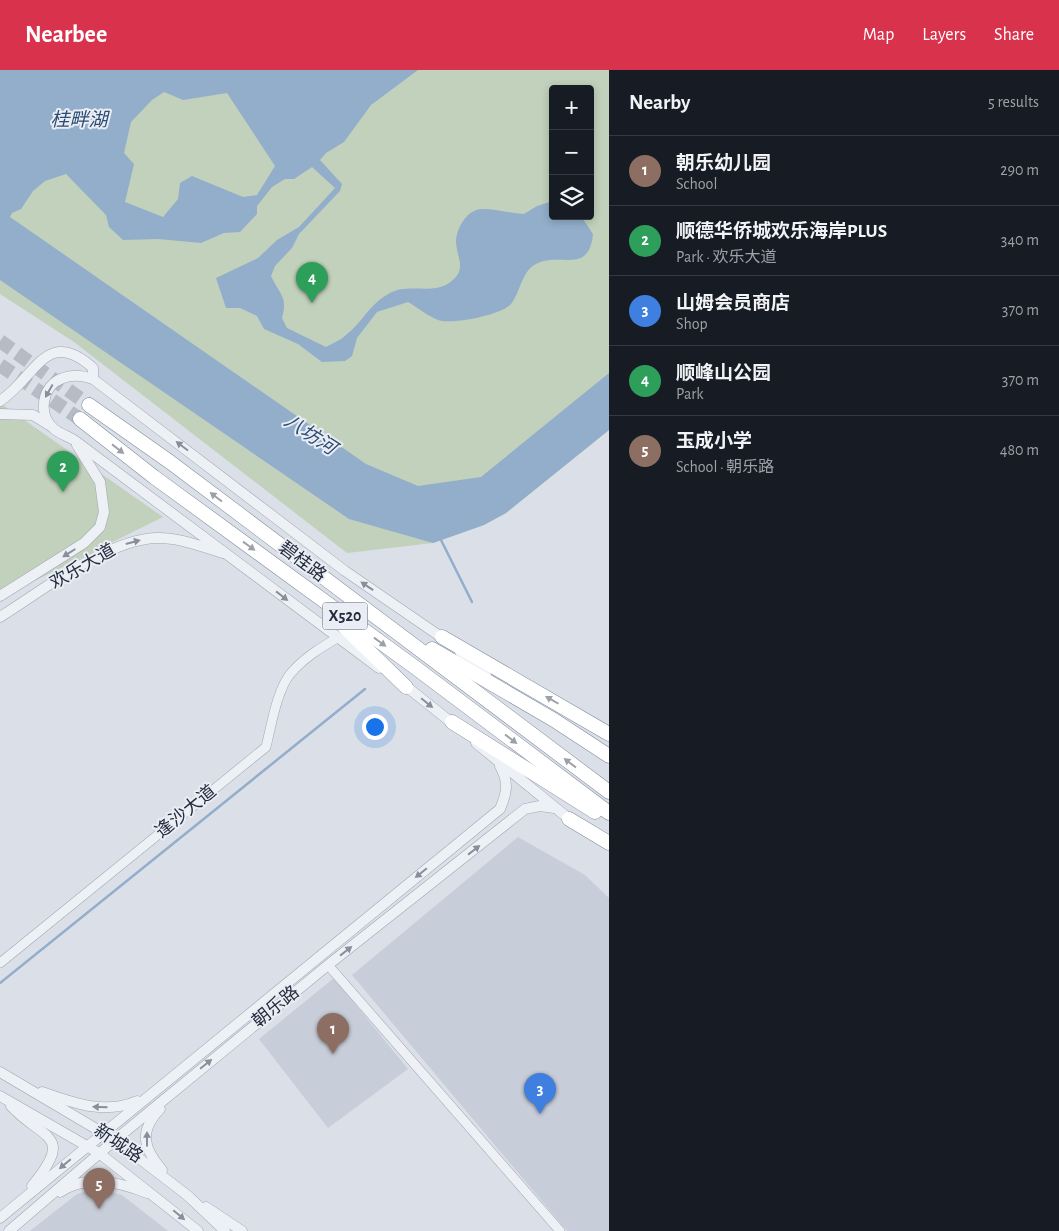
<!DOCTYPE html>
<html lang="en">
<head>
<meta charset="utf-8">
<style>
	:root { --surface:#171b24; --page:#20242c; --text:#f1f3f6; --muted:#9ea1a6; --line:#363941; --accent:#d9324c }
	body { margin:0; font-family:"Alegreya Sans","Noto Sans SC",sans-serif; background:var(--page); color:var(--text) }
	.controls { position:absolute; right:15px; top:15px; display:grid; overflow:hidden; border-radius:5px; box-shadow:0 2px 8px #0003 }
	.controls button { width:45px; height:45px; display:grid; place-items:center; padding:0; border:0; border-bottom:1px solid var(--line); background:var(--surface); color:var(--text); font:25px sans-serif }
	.you { position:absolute; left:374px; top:656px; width:18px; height:18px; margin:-12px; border:4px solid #fff; border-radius:50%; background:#1a73e8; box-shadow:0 0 0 8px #1a73e833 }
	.badge { display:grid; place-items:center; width:32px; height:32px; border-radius:50%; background:var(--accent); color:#fff; font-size:16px; font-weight:700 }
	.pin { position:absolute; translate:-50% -41px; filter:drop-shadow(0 1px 2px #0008) }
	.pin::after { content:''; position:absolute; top:26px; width:18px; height:15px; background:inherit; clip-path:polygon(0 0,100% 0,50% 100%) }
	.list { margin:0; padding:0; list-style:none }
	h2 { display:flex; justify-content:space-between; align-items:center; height:65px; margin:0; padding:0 20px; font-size:21px }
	h2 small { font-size:16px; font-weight:400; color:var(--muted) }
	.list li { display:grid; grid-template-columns:32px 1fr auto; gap:15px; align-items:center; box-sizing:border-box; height:70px; padding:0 20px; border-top:1px solid var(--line) }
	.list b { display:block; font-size:19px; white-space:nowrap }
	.list p { margin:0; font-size:16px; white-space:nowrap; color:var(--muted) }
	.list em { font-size:16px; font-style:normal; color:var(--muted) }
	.icon { flex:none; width:28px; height:28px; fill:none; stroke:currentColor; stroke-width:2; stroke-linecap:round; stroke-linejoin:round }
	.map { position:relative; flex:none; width:609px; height:1161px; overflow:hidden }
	header { display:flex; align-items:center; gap:30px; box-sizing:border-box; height:70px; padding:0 25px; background:var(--accent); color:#fff }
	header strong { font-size:24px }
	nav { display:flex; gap:28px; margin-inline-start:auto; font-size:18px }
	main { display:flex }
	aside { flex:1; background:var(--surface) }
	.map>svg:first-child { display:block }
	.built { fill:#c8ced9 }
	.green { fill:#c1d1bb; fill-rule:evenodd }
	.water { fill:#92aecb; fill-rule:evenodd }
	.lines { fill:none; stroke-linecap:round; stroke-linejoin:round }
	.stream { stroke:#92aecb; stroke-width:2.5 }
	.trunk-tunnel { stroke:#b6bbc5; stroke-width:14; stroke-dasharray:14 7; stroke-linecap:butt }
	.minor-casing { stroke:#a0a6b1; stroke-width:10 }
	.tertiary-casing { stroke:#a0a6b1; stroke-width:11 }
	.trunk-casing { stroke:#818d9e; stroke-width:15 }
	.minor { stroke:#edf0f5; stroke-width:9 }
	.tertiary { stroke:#edf0f5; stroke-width:10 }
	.trunk { stroke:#fff; stroke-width:14 }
	.oneway { fill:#888e9a }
	.oneway2 { fill:#9ca0a8 }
	.labels { text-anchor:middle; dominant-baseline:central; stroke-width:4; stroke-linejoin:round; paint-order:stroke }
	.shield { fill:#eaeef4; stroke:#5f6775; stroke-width:1 }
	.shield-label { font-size:16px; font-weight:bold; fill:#242d3e }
	.street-label { font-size:18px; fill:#242d3e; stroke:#eaeef4 }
	.water-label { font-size:19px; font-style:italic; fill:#2b4c74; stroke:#eaeef4 }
</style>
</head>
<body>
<header>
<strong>Nearbee</strong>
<nav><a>Map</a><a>Layers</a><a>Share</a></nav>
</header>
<main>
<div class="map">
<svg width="609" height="1161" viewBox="0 0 609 1161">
	<rect width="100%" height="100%" fill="#dbdfe7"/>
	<g class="built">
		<path d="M518,767L585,805L609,828V1161H567L352,905Z"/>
		<path d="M334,908L408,999L328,1058L259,969Z"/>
		<path d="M97,1118L122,1125L168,1161H30L77,1124Z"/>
	</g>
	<g class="green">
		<path d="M0,0H609V360L506,443L484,455L433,473L347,483L74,272L0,224ZM553,19H590V146H553Z"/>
		<path d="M0,333L163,447L0,528Z"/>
	</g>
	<path class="water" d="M0,0H418L371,35L344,72L326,83L320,90L342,114L340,121L299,164L292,178L275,196L271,206C280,225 288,227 282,248L287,258L326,277C333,273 341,270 346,265C363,252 369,234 390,223C409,213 431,225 449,213C468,200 457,189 456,172C456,159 467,139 482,139C495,139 510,143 524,144L537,136L553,131V146H581L593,164C589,204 562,183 538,193C521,200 521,222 511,234C502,245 451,255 438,250C428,246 418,238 408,232L377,242L357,268L352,286L345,291L322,292L298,274L264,259L257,246L240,238H226L216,208L258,188L277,170L299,157L335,118L312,97L294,109H285L272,117L257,136V144L240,162L224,163L201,173L158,169L123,170L109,157L106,145L66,104L45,111L33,121L21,139L12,143L10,147L366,394L418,416L481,407L609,303V360L506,443L484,455L433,473L349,449L0,210ZM164,22L183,30L227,23L275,96L257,125L243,127L192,106L180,113L178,129L163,147L125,132L134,94L124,83L131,52L152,30Z"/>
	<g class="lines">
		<g class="stream">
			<path d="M440,468L472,532"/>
			<path d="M0,913L365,619"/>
		</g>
		<g class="trunk-tunnel">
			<path d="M0,271L89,335"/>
			<path d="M0,295L80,349"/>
		</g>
		<defs>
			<g id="minor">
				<path d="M0,893L266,677C271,657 277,619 291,603C304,588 320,578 337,568"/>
				<path d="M328,895L560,1161"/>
			</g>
			<g id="tertiary">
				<path d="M0,331C36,307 46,256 93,298V309"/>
				<path d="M0,344L33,345L49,355"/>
				<path d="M0,526L84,473L100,457L104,442L100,412L77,375"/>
				<path d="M0,547C42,521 106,470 156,468C179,467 202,477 223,483"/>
				<path d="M460,582L486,605"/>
				<path d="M379,598L74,370C67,366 59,363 54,359C37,344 42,315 63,308C73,304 84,306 93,309L345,501L447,571"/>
				<path d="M402,613L457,657"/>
				<path d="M476,673L573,752"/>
				<path d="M0,1002L115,1070L187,1125L225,1161"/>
				<path d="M42,1022C74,1033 104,1045 137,1031"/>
				<path d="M0,1026L99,1083L198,1161"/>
				<path d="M11,1036C42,1070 76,1063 32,1116"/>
				<path d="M160,1039C138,1062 144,1079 162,1100"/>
				<path d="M60,1122C86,1104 119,1112 147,1123"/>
				<path d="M206,1137L242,1161"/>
				<path d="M0,1148L500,739C507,723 509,712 500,696"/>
				<path d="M9,1161L115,1070L328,895L525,739L540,736L554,738"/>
			</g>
			<g id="trunk">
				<path d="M89,335L170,392L609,722"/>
				<path d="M80,349L154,407L416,598L609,743"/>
				<path d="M331,544L406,617"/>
				<path d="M442,567L609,664"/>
				<path d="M432,579L554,650L609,686"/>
				<path d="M452,652L595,742"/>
				<path d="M569,749L609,773"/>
			</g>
		</defs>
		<use href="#minor" class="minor-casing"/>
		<use href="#tertiary" class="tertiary-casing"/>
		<use href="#trunk" class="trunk-casing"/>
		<use href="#minor" class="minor"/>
		<use href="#tertiary" class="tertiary"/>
		<use href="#trunk" class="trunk"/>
	</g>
	<defs><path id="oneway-solid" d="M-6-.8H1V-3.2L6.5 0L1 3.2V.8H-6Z" transform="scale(1.25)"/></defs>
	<g class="oneway">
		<use href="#oneway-solid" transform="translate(49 321) rotate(119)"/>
		<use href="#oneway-solid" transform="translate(182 376) rotate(-143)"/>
		<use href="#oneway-solid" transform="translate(133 472) rotate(-15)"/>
		<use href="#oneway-solid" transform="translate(69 483) rotate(148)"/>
		<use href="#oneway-solid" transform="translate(367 516) rotate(-146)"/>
		<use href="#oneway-solid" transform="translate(282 526) rotate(38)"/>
		<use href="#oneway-solid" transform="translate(427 633) rotate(39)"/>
		<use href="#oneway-solid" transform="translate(474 780) rotate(-38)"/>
		<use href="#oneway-solid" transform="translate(421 803) rotate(141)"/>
		<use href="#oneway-solid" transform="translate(346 881) rotate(-38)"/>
		<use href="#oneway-solid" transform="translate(206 994) rotate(-39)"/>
		<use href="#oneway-solid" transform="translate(100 1037) rotate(-178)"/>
		<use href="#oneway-solid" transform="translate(147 1069) rotate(-90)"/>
		<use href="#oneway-solid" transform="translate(65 1094) rotate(140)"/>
		<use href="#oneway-solid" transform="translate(179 1145) rotate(40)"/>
	</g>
	<g class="oneway2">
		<use href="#oneway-solid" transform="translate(118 379) rotate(38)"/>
		<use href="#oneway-solid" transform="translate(216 427) rotate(-143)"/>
		<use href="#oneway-solid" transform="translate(249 476) rotate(36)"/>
		<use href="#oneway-solid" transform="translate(380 572) rotate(36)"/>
		<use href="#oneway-solid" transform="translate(552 630) rotate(-150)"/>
		<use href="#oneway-solid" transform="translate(511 669) rotate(37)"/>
		<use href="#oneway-solid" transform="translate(570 693) rotate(-143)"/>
	</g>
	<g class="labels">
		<rect class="shield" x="322.5" y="532.5" width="45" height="27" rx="4"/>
		<g class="shield-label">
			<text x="345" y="546">X520</text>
		</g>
		<g class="street-label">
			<text transform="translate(302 492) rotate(37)">碧桂路</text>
			<text transform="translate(83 497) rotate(-30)">欢乐大道</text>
			<text transform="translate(186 742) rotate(-39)">逢沙大道</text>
			<text transform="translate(276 937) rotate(-39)">朝乐路</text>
			<text transform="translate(118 1074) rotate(34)">新城路</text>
		</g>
		<g class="water-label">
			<text x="79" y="50">桂畔湖</text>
			<text transform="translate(310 365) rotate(33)">八坊河</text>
		</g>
	</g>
</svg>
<div class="controls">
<button>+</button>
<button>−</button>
<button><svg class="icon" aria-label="layers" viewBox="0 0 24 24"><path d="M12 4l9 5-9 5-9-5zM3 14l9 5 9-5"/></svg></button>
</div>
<div class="you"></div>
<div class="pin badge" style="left:333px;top:984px;background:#8d6e63">1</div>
<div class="pin badge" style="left:63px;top:422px;background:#2e9e5b">2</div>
<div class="pin badge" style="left:540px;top:1044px;background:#3f7fe0">3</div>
<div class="pin badge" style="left:312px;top:233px;background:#2e9e5b">4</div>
<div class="pin badge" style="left:99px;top:1139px;background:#8d6e63">5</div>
</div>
<aside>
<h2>Nearby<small>5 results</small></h2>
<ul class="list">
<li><span class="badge" style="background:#8d6e63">1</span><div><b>朝乐幼儿园</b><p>School</p></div><em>290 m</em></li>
<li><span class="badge" style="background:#2e9e5b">2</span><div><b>顺德华侨城欢乐海岸PLUS</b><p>Park · 欢乐大道</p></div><em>340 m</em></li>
<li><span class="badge" style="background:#3f7fe0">3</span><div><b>山姆会员商店</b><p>Shop</p></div><em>370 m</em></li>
<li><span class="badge" style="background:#2e9e5b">4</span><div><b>顺峰山公园</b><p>Park</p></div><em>370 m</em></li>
<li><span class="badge" style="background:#8d6e63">5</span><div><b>玉成小学</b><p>School · 朝乐路</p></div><em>480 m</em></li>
</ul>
</aside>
</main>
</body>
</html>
